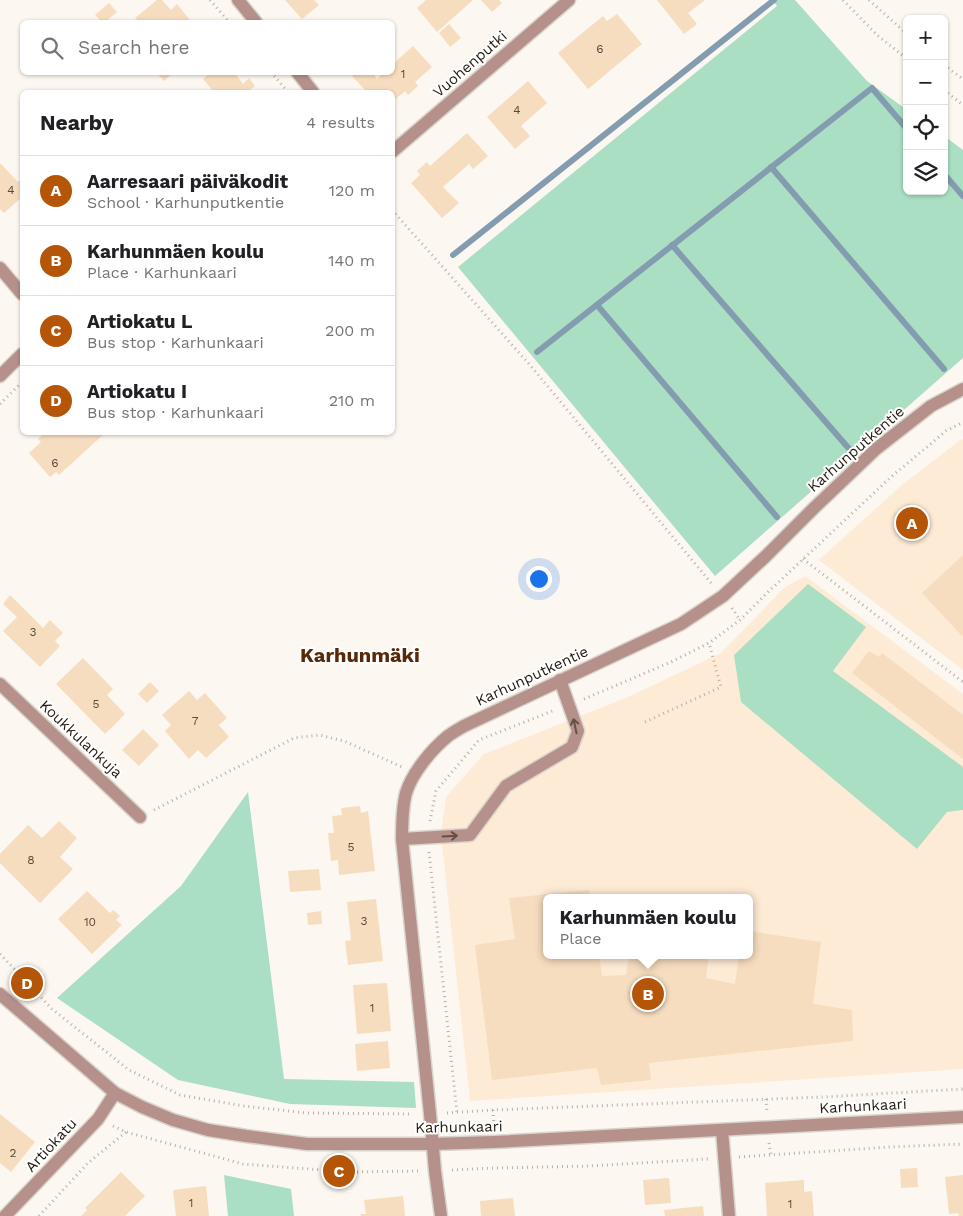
<!DOCTYPE html>
<html lang="en">
<head>
<meta charset="utf-8">
<style>
	:root { --surface:#fff; --page:#f2f2f2; --text:#202124; --muted:#757577; --line:#e0e0e0; --accent:#b45508 }
	body { margin:0; font-family:"Work Sans",sans-serif; background:var(--page); color:var(--text) }
	.controls { position:absolute; right:15px; top:15px; display:grid; overflow:hidden; border-radius:8px; box-shadow:0 1px 4px #0004 }
	.controls button { width:45px; height:45px; display:grid; place-items:center; padding:0; border:0; border-bottom:1px solid var(--line); background:var(--surface); color:var(--text); font:25px sans-serif }
	.you { position:absolute; left:538px; top:578px; width:18px; height:18px; margin:-12px; border:4px solid #fff; border-radius:50%; background:#1a73e8; box-shadow:0 0 0 8px #1a73e833 }
	.badge { display:grid; place-items:center; width:32px; height:32px; border-radius:50%; background:var(--accent); color:#fff; font-size:16px; font-weight:700 }
	.pin { position:absolute; translate:-50% -50%; border:2px solid #fff; box-shadow:0 1px 5px #0006 }
	.popup { position:absolute; left:543px; top:894px; width:210px; height:65px; box-sizing:border-box; display:grid; place-content:center; border-radius:8px; background:var(--surface); filter:drop-shadow(0 1px 4px #0005); font-size:16px; white-space:nowrap; color:var(--muted) }
	.popup b { font-size:19px; color:var(--text) }
	.popup::after { content:''; position:absolute; left:50%; top:100%; margin-left:-10px; border:10px solid transparent; border-top-color:var(--surface) }
	.list { margin:0; padding:0; list-style:none }
	h2 { display:flex; justify-content:space-between; align-items:center; height:65px; margin:0; padding:0 20px; font-size:21px }
	h2 small { font-size:16px; font-weight:400; color:var(--muted) }
	.list li { display:grid; grid-template-columns:32px 1fr auto; gap:15px; align-items:center; box-sizing:border-box; height:70px; padding:0 20px; border-top:1px solid var(--line) }
	.list b { display:block; font-size:19px; white-space:nowrap }
	.list p { margin:0; font-size:16px; white-space:nowrap; color:var(--muted) }
	.list em { font-size:16px; font-style:normal; color:var(--muted) }
	.icon { flex:none; width:28px; height:28px; fill:none; stroke:currentColor; stroke-width:2; stroke-linecap:round; stroke-linejoin:round }
	.map { position:relative; flex:none; width:963px; height:1216px; overflow:hidden }
	.search { position:absolute; background:var(--surface); box-shadow:0 1px 4px #0004; left:20px; top:20px; width:375px; height:55px; display:flex; align-items:center; gap:12px; box-sizing:border-box; padding:0 18px; border-radius:8px; color:var(--muted); font-size:19px }
	.panel { position:absolute; background:var(--surface); box-shadow:0 1px 4px #0004; left:20px; top:90px; width:375px; height:345px; border-radius:8px }
	.map>svg:first-child { display:block }
	.built { fill:#feebd5; fill-rule:evenodd }
	.green { fill:#aadfc3 }
	.lines { fill:none; stroke-linecap:round; stroke-linejoin:round }
	.stream { stroke:#849caf; stroke-width:6 }
	.building { fill:#f7ddbf }
	.minor-casing { stroke:#d9d4cc; stroke-width:15 }
	.path { stroke:#b7b0a8; stroke-width:3; stroke-dasharray:1 4; stroke-linecap:butt }
	.minor { stroke:#b6918b; stroke-width:12 }
	.oneway { stroke:#655047 }
	.labels { text-anchor:middle; dominant-baseline:central; stroke-width:4; stroke-linejoin:round; paint-order:stroke }
	.number-label { font-size:12px; fill:#584b3b }
	.street-label { font-size:15px; fill:#231a0f; stroke:#fff }
	.district-label { font-size:20px; font-weight:bold; fill:#572909; stroke:#fff }
</style>
</head>
<body>
<div class="map">
<svg width="963" height="1216" viewBox="0 0 963 1216">
	<rect width="100%" height="100%" fill="#fcf7f0"/>
	<g class="built">
		<path d="M963,439V670L819,560L902,485L959,441Z"/>
		<path d="M805,576L963,694V1069L470,1101L441,834L446,797L484,754L626,698L721,653L784,588ZM547,898H749V955H547Z"/>
	</g>
	<g class="green">
		<path d="M772,0H795L867,81L907,110V191H944V136L963,150V358L715,576L458,267L777,6Z"/>
		<path d="M808,584L866,627L833,671L963,767V810L947,812L917,849L741,702L734,655Z"/>
		<path d="M248,792L284,1079L414,1082L416,1108L290,1104L178,1080L57,998L181,886Z"/>
		<path d="M224,1175L291,1189L294,1216H228Z"/>
	</g>
	<g class="lines">
		<g class="stream">
			<path d="M771,167L944,369"/>
			<path d="M944,174L963,196"/>
			<path d="M672,245L851,451"/>
			<path d="M453,255L774,0"/>
			<path d="M597,305L777,517"/>
			<path d="M537,352L872,88L907,129"/>
		</g>
	</g>
	<g class="building">
		<path d="M157,0H162L171,10L177,4L189,19L185,22H139L135,18Z"/>
		<path d="M285,0H314L319,5L302,19Z"/>
		<path d="M426,0H473L437,32L417,8Z"/>
		<path d="M481,0H499L502,3L492,12Z"/>
		<path d="M657,0H705L688,13L697,24L684,34Z"/>
		<path d="M109,3L117,12L105,22H102L95,15Z"/>
		<path d="M617,14L642,44L588,89L558,53L603,16L607,21Z"/>
		<path d="M449,24L461,38L450,47L439,33Z"/>
		<path d="M413,46L432,67L415,82L418,86L408,95L405,91L392,102V92H367L352,76L356,72H372L377,79L384,72H392V65Z"/>
		<path d="M156,72H174L164,81Z"/>
		<path d="M211,72H234L243,84L249,78L255,86L249,91L250,92H214L203,79Z"/>
		<path d="M528,81L547,103L521,126L530,136L515,149L487,117Z"/>
		<path d="M467,133L488,156L473,169L469,164L443,187L459,203L442,218L411,183L420,175L417,171L427,162L430,166Z"/>
		<path d="M0,163L18,182L22,178V197L4,213L0,209Z"/>
		<path d="M45,432H106L59,475L56,472L50,477L29,453L41,442L38,439Z"/>
		<path d="M909,503L917,514L903,526L894,515Z"/>
		<path d="M963,555V637L922,593Z"/>
		<path d="M10,595L43,628L50,620L63,633L55,641L60,646L40,667L3,631L17,617L3,604Z"/>
		<path d="M869,651L879,657L882,653L963,715V759L852,673Z"/>
		<path d="M83,658L113,689L107,695L125,714L105,734L56,684Z"/>
		<path d="M150,682L159,691L147,703L138,694Z"/>
		<path d="M189,691L197,700L205,693L227,718L219,725L229,737L206,758L198,750L189,759L165,731L171,725L162,715Z"/>
		<path d="M143,729L159,745L139,766L122,750Z"/>
		<path d="M360,806L361,813L368,811L375,871L339,875L338,860L331,861L328,833H334L332,816L342,815L341,808Z"/>
		<path d="M59,821L77,838L60,857L73,869L40,903L0,863V854L28,825L42,838Z"/>
		<path d="M319,869L321,890L290,892L288,871Z"/>
		<path d="M589,890L590,898H547V955H599L602,976L626,975L629,955H709L706,978L735,984L739,955H749V931L821,942L813,1004L852,1010L853,1041L649,1063L651,1080L601,1085L597,1068L492,1080L475,945L515,939L509,898Z"/>
		<path d="M87,891L110,913L113,910L120,916L116,920L122,925L92,954L58,919Z"/>
		<path d="M376,899L383,961L348,965L345,941L351,940L347,902Z"/>
		<path d="M321,911L322,924L308,925L307,913Z"/>
		<path d="M387,983L391,1031L357,1034L353,985Z"/>
		<path d="M388,1041L390,1068L357,1071L355,1044Z"/>
		<path d="M0,1114L35,1142L11,1172L0,1163Z"/>
		<path d="M917,1168L918,1187L901,1188L900,1169Z"/>
		<path d="M121,1172L145,1196L125,1216H81L87,1210L85,1208Z"/>
		<path d="M963,1175V1216H959L958,1213L949,1214L945,1177Z"/>
		<path d="M669,1178L671,1203L645,1205L643,1180Z"/>
		<path d="M804,1180V1192L812,1191L814,1216H767L765,1183Z"/>
		<path d="M206,1186L209,1216H176L173,1190Z"/>
		<path d="M403,1196L405,1216H361L360,1214H366L364,1200Z"/>
		<path d="M513,1198L515,1216H481L480,1201Z"/>
		<path d="M703,1206L704,1216H665L664,1210Z"/>
	</g>
	<g class="lines">
		<defs>
			<g id="minor">
				<path d="M238,0L256,22"/>
				<path d="M297,72L313,92"/>
				<path d="M392,152L569,0"/>
				<path d="M0,268L22,294"/>
				<path d="M0,376L22,354"/>
				<path d="M0,684L140,817"/>
				<path d="M402,839L470,835L506,786L572,747L578,731L560,680"/>
				<path d="M0,994L115,1093L142,1107L173,1120L208,1130L246,1136L307,1144H433L494,1142L963,1117"/>
				<path d="M722,1130L729,1216"/>
				<path d="M5,1216L98,1119L115,1093"/>
				<path d="M441,1216L435,1171L430,1114L402,839C402,824 402,808 406,793C412,773 432,749 448,736C453,732 459,729 464,726L681,624L723,596L766,556L814,508L876,449L931,406L963,389"/>
			</g>
		</defs>
		<use href="#minor" class="minor-casing"/>
		<g class="path">
			<path d="M210,0L229,22"/>
			<path d="M843,0L877,35L907,59"/>
			<path d="M869,0L907,34"/>
			<path d="M944,65L963,79"/>
			<path d="M271,72L288,92"/>
			<path d="M944,90L963,105"/>
			<path d="M392,210L530,365L712,584"/>
			<path d="M0,404L22,382"/>
			<path d="M803,559L963,682"/>
			<path d="M732,608L740,620"/>
			<path d="M584,699L671,662L709,643L740,620L768,592L891,477L946,431L963,422"/>
			<path d="M645,722L721,687L709,643"/>
			<path d="M154,810L294,738L319,735L344,741L402,767"/>
			<path d="M430,821L436,791L479,740L555,710"/>
			<path d="M429,852L457,1113"/>
			<path d="M0,954L52,1009L129,1070L180,1095L244,1106L307,1113L413,1114"/>
			<path d="M766,1099L767,1112"/>
			<path d="M493,1110L494,1127"/>
			<path d="M447,1113L493,1110L822,1097L963,1089"/>
			<path d="M113,1126L126,1132L243,1164L350,1172L418,1171"/>
			<path d="M769,1143L771,1155"/>
			<path d="M739,1157L890,1147L963,1144"/>
			<path d="M452,1170L495,1168L589,1166L708,1159"/>
			<path d="M39,1216L88,1163L126,1132"/>
		</g>
		<use href="#minor" class="minor"/>
	</g>
	<defs><path id="oneway-shaft" d="M-6 0H5M1.5-3L5.5 0L1.5 3" fill="none" stroke-width="1.6" stroke-linecap="round" stroke-linejoin="round" transform="scale(1.25)"/></defs>
	<g class="oneway">
		<use href="#oneway-shaft" transform="translate(575 726) rotate(-102)"/>
		<use href="#oneway-shaft" transform="translate(450 836) rotate(-3)"/>
	</g>
	<g class="labels">
		<g class="number-label">
			<text x="600" y="49">6</text>
			<text x="403" y="74">1</text>
			<text x="517" y="110">4</text>
			<text x="11" y="190">4</text>
			<text x="55" y="463">6</text>
			<text x="33" y="632">3</text>
			<text x="96" y="704">5</text>
			<text x="195" y="721">7</text>
			<text x="351" y="847">5</text>
			<text x="31" y="860">8</text>
			<text x="364" y="921">3</text>
			<text x="90" y="922">10</text>
			<text x="372" y="1008">1</text>
			<text x="13" y="1153">2</text>
			<text x="191" y="1203">1</text>
			<text x="790" y="1204">1</text>
		</g>
		<g class="street-label">
			<text transform="translate(470 64) rotate(-41)">Vuohenputki</text>
			<text transform="translate(856 449) rotate(-41)">Karhunputkentie</text>
			<text transform="translate(532 676) rotate(-25)">Karhunputkentie</text>
			<text transform="translate(81 739) rotate(43)">Koukkulankuja</text>
			<text transform="translate(863 1106) rotate(-3)">Karhunkaari</text>
			<text transform="translate(459 1127) rotate(-1)">Karhunkaari</text>
			<text transform="translate(51 1145) rotate(-47)">Artiokatu</text>
		</g>
		<g class="district-label">
			<text x="360" y="655">Karhunmäki</text>
		</g>
	</g>
</svg>
<div class="controls">
<button>+</button>
<button>−</button>
<button><svg class="icon" aria-label="locate" viewBox="0 0 24 24"><circle cx="12" cy="12" r="6"/><path d="M12 2v4M12 18v4M2 12h4M18 12h4"/></svg></button>
<button><svg class="icon" aria-label="layers" viewBox="0 0 24 24"><path d="M12 4l9 5-9 5-9-5zM3 14l9 5 9-5"/></svg></button>
</div>
<div class="you"></div>
<div class="pin badge" style="left:912px;top:523px">A</div>
<div class="pin badge" style="left:648px;top:994px">B</div>
<div class="popup"><b>Karhunmäen koulu</b>Place</div>
<div class="pin badge" style="left:339px;top:1171px">C</div>
<div class="pin badge" style="left:27px;top:983px">D</div>
<div class="search"><svg class="icon" aria-label="search" viewBox="0 0 24 24"><circle cx="10" cy="10" r="6"/><path d="M15 15l6 6"/></svg>Search here</div>
<section class="panel">
<h2>Nearby<small>4 results</small></h2>
<ul class="list">
<li><span class="badge">A</span><div><b>Aarresaari päiväkodit</b><p>School · Karhunputkentie</p></div><em>120 m</em></li>
<li><span class="badge">B</span><div><b>Karhunmäen koulu</b><p>Place · Karhunkaari</p></div><em>140 m</em></li>
<li><span class="badge">C</span><div><b>Artiokatu L</b><p>Bus stop · Karhunkaari</p></div><em>200 m</em></li>
<li><span class="badge">D</span><div><b>Artiokatu I</b><p>Bus stop · Karhunkaari</p></div><em>210 m</em></li>
</ul>
</section>
</div>
</body>
</html>
